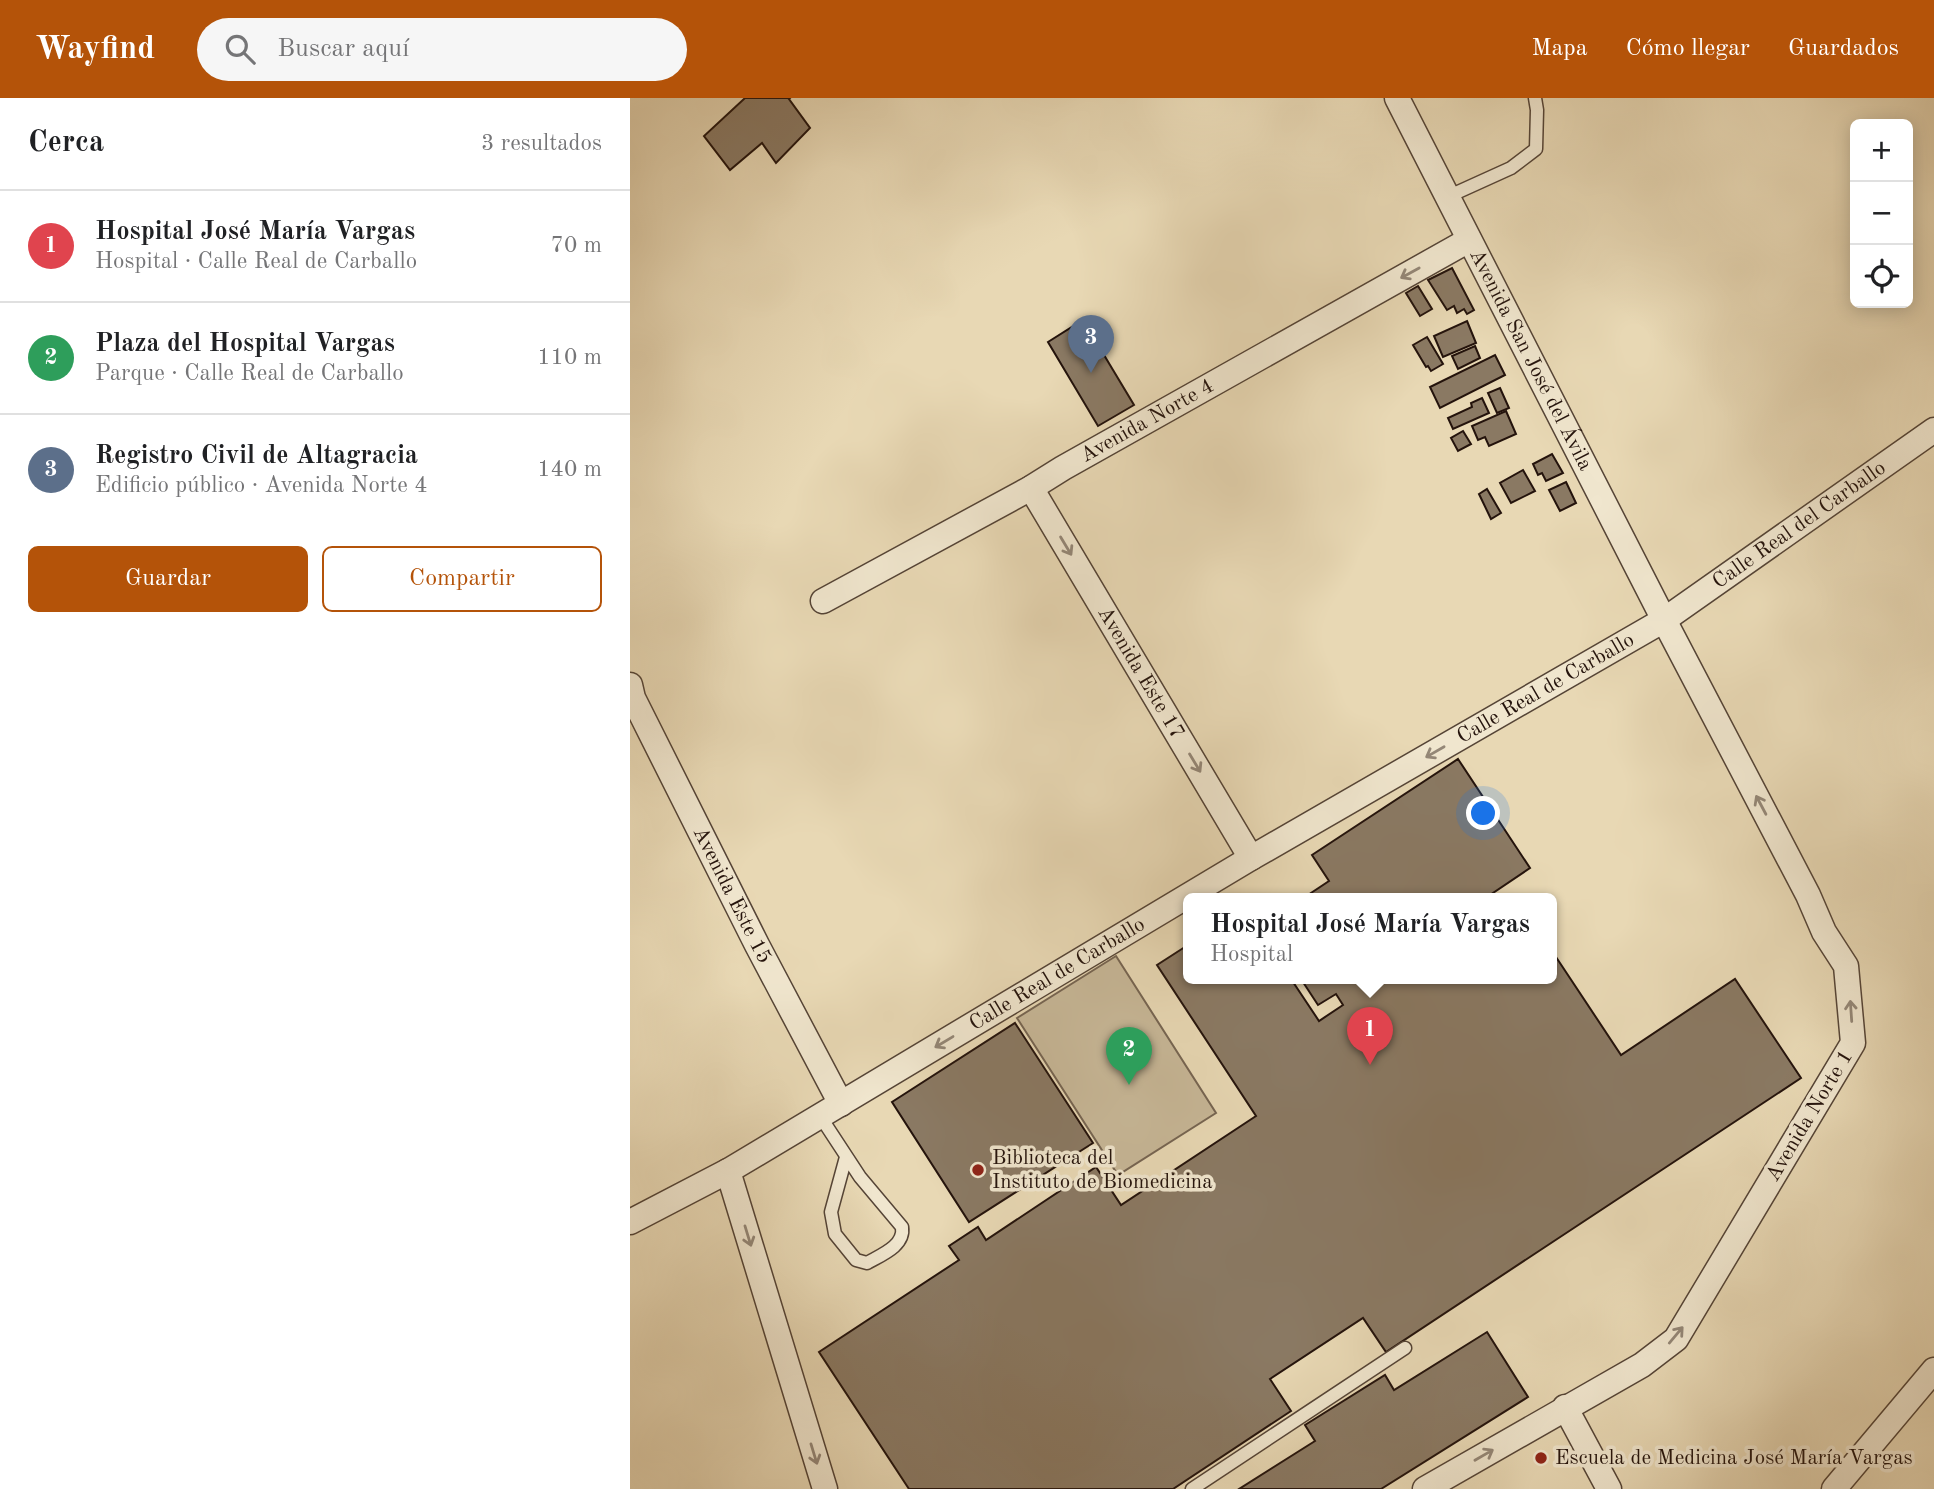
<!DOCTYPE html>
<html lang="es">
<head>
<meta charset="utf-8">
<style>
	:root { --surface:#fff; --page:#f6f6f6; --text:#202124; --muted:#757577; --line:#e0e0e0; --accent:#b45309 }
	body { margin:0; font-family:"Old Standard TT",serif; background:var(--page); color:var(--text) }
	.controls { position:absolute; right:21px; top:21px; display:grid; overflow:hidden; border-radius:10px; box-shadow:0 4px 18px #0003 }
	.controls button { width:63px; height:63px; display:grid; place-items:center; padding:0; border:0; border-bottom:2px solid var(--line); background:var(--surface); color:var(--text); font:35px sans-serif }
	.you { position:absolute; left:854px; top:716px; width:24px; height:24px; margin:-18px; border:5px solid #fff; border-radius:50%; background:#1a73e8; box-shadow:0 0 0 10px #1a73e833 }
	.badge { display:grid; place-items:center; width:46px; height:46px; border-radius:50%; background:var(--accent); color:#fff; font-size:23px; font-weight:700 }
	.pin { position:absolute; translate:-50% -58px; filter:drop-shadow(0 2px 4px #0008) }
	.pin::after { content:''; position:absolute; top:37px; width:24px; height:21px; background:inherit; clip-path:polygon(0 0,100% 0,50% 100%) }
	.popup { position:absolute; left:553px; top:795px; width:374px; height:91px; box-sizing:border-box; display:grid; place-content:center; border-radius:10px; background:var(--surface); filter:drop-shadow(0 2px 5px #0005); font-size:23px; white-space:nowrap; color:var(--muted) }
	.popup b { font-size:26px; color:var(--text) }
	.popup::after { content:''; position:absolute; left:50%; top:100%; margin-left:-14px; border:14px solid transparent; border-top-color:var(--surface) }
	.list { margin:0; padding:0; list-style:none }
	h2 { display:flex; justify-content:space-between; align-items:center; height:91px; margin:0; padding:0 28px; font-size:30px }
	h2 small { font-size:23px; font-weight:400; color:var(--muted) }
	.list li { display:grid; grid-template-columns:46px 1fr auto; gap:21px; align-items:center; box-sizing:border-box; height:112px; padding:0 28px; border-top:2px solid var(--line) }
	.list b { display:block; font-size:26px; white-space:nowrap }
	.list p { margin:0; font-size:23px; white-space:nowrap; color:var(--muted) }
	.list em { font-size:23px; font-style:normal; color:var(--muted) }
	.actions { display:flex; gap:14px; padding:21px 28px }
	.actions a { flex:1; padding:16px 0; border:2px solid var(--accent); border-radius:10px; text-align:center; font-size:24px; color:var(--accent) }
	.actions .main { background:var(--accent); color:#fff }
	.icon { flex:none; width:38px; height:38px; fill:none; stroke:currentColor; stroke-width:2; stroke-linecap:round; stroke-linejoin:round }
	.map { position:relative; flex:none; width:1304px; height:1391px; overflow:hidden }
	header { display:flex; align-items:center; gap:42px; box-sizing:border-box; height:98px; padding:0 35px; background:var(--accent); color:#fff }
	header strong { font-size:33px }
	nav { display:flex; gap:38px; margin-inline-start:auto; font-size:24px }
	.search { width:490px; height:63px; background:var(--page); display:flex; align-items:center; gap:18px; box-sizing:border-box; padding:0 24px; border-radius:38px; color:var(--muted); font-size:26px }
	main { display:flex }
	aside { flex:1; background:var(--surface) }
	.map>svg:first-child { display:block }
	.green { fill:#c7b797; stroke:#766552; stroke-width:2 }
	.building { fill:#8a7963; stroke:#24130c; stroke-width:2 }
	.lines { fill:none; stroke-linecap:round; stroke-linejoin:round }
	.lane-casing { stroke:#554436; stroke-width:15 }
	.street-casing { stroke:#554436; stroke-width:27 }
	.lane { stroke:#f0e6ce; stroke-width:12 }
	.street { stroke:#f0e6ce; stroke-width:24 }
	.oneway { stroke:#948777 }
	.poi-dot { fill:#8f2418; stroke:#f0e6ce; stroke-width:2.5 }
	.labels { text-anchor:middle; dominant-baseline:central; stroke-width:7; stroke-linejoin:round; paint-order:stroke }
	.street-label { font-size:21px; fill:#24130c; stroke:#f0e6ce }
	.poi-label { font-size:21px; fill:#24130c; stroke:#f0e6ce; text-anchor:start }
</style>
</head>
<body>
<header>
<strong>Wayfind</strong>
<div class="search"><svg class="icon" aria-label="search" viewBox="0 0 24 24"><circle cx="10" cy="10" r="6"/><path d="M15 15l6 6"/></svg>Buscar aquí</div>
<nav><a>Mapa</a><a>Cómo llegar</a><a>Guardados</a></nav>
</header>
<main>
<aside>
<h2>Cerca<small>3 resultados</small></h2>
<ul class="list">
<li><span class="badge" style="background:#e0444e">1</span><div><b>Hospital José María Vargas</b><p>Hospital · Calle Real de Carballo</p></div><em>70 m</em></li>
<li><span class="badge" style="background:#2e9e5b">2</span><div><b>Plaza del Hospital Vargas</b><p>Parque · Calle Real de Carballo</p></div><em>110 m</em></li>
<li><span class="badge" style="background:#5c6f8a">3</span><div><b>Registro Civil de Altagracia</b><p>Edificio público · Avenida Norte 4</p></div><em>140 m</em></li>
</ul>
<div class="actions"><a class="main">Guardar</a><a>Compartir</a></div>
</aside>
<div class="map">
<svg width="1304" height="1391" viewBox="0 0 1304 1391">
	<rect width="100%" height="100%" fill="#e8d8b4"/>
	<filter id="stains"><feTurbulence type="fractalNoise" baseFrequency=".00286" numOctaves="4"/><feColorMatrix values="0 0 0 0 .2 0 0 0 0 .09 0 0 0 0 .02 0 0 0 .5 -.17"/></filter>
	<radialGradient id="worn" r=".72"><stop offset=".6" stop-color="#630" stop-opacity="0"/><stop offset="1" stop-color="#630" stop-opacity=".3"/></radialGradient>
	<path class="green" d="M486,858L586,1015L488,1077L387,920Z"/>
	<g class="building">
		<path d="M115,0H160L159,1L180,30L146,65L132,45L100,72L74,38Z"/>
		<path d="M822,170L844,212L837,216L834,211L827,215L824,208L817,212L798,182Z"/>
		<path d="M788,188L802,211L790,218L776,195Z"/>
		<path d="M453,222L504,307L468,328L418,244Z"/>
		<path d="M837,223L846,245L813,259L804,238Z"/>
		<path d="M797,239L813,266L801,273L798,268L796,269L783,247Z"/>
		<path d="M845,248L850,260L828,271L822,258Z"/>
		<path d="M865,257L875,277L810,310L800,289Z"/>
		<path d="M870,290L879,310L867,315L858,295Z"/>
		<path d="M852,300L859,315L823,331L818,320L842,309L841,305Z"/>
		<path d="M876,313L886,336L859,348L855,339L848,342L842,328Z"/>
		<path d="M833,333L841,346L828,353L821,340Z"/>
		<path d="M922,356L933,375L916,383L912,375L908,377L903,366Z"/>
		<path d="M893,372L905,393L881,405L870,385Z"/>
		<path d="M936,384L946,405L930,413L919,392Z"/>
		<path d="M857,391L871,415L861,421L849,396Z"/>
		<path d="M828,661L900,770L854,801H672L699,783L682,757Z"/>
		<path d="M558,847V881H661L689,923L713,907L706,896L688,907L671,881H737L743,890L756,881H922V853L991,957L1105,881L1171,980L756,1254L733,1220L640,1281L661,1313L543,1391H279L189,1254L329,1162L319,1148L348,1129L356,1142L466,1069L491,1107L626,1018L527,867Z"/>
		<path d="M385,925L463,1045L339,1124L262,1004Z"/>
		<path d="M857,1234L898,1299L751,1391H609L685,1343L675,1327L755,1277L764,1292Z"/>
	</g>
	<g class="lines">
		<defs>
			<g id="lane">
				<path d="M817,99L881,70L906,51L907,12L905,0"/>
				<path d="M190,1018L230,1079L272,1129C275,1148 251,1157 237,1165L226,1162L205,1136L201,1114L216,1059"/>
				<path d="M562,1391L775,1250"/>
			</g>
			<g id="street">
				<path id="s1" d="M767,0L1034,522L1178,797L1194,834L1216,868L1223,945L1046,1241L1012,1267L795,1391"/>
				<path id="s2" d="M401,390L621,760"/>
				<path id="s3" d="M193,503L401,390L433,370L839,142"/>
				<path id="s4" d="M0,587L3,600L127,847L211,1006"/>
				<path d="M98,1073L195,1391"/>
				<path id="s5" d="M0,1124L98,1073L621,760L1034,522L1304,332"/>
				<path d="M935,1309L979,1391"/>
				<path d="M1204,1391L1304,1272"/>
			</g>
		</defs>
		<use href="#lane" class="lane-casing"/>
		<use href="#street" class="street-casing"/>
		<use href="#lane" class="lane"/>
		<use href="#street" class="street"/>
	</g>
	<defs><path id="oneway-shaft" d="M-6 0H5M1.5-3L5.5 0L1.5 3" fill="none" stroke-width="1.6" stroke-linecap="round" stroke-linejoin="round" transform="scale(1.75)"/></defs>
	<g class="oneway">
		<use href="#oneway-shaft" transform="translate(780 175) rotate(151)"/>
		<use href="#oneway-shaft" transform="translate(436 448) rotate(59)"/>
		<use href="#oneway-shaft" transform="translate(805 654) rotate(150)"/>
		<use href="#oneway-shaft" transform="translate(565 665) rotate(59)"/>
		<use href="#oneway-shaft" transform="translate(1131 707) rotate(-118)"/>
		<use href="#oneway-shaft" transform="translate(1221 913) rotate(-94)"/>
		<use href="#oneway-shaft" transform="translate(314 944) rotate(149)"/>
		<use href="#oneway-shaft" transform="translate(118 1138) rotate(73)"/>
		<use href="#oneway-shaft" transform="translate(1046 1237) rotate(-50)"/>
		<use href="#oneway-shaft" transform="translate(184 1356) rotate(73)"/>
		<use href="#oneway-shaft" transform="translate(854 1357) rotate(-30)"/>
	</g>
	<g class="poi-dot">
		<circle cx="348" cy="1072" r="7"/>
		<circle cx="911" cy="1360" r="7"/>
	</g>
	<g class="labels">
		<g class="street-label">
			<text stroke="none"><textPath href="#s1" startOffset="294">Avenida San José del Ávila</textPath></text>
			<text stroke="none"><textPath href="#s3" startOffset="371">Avenida Norte 4</textPath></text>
			<text stroke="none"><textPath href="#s5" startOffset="1362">Calle Real del Carballo</textPath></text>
			<text stroke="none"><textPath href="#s2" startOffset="215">Avenida Este 17</textPath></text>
			<text stroke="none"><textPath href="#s5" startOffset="1060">Calle Real de Carballo</textPath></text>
			<text stroke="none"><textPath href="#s4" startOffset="234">Avenida Este 15</textPath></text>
			<text stroke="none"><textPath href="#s5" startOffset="494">Calle Real de Carballo</textPath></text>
			<text transform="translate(1180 1018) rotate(-59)">Avenida Norte 1</text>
		</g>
		<g class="poi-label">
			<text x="362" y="1060">Biblioteca del<tspan x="362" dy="24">Instituto de Biomedicina</tspan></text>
			<text x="925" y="1360">Escuela de Medicina José María Vargas</text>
		</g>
	</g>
	<rect width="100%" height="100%" filter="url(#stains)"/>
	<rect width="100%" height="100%" fill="url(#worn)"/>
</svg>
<div class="controls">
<button>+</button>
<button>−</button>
<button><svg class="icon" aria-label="locate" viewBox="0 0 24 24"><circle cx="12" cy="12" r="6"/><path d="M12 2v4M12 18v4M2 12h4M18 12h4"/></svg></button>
</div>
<div class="you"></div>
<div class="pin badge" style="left:740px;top:967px;background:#e0444e">1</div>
<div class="popup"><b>Hospital José María Vargas</b>Hospital</div>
<div class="pin badge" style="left:499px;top:987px;background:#2e9e5b">2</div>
<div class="pin badge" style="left:461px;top:275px;background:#5c6f8a">3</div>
</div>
</main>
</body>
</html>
